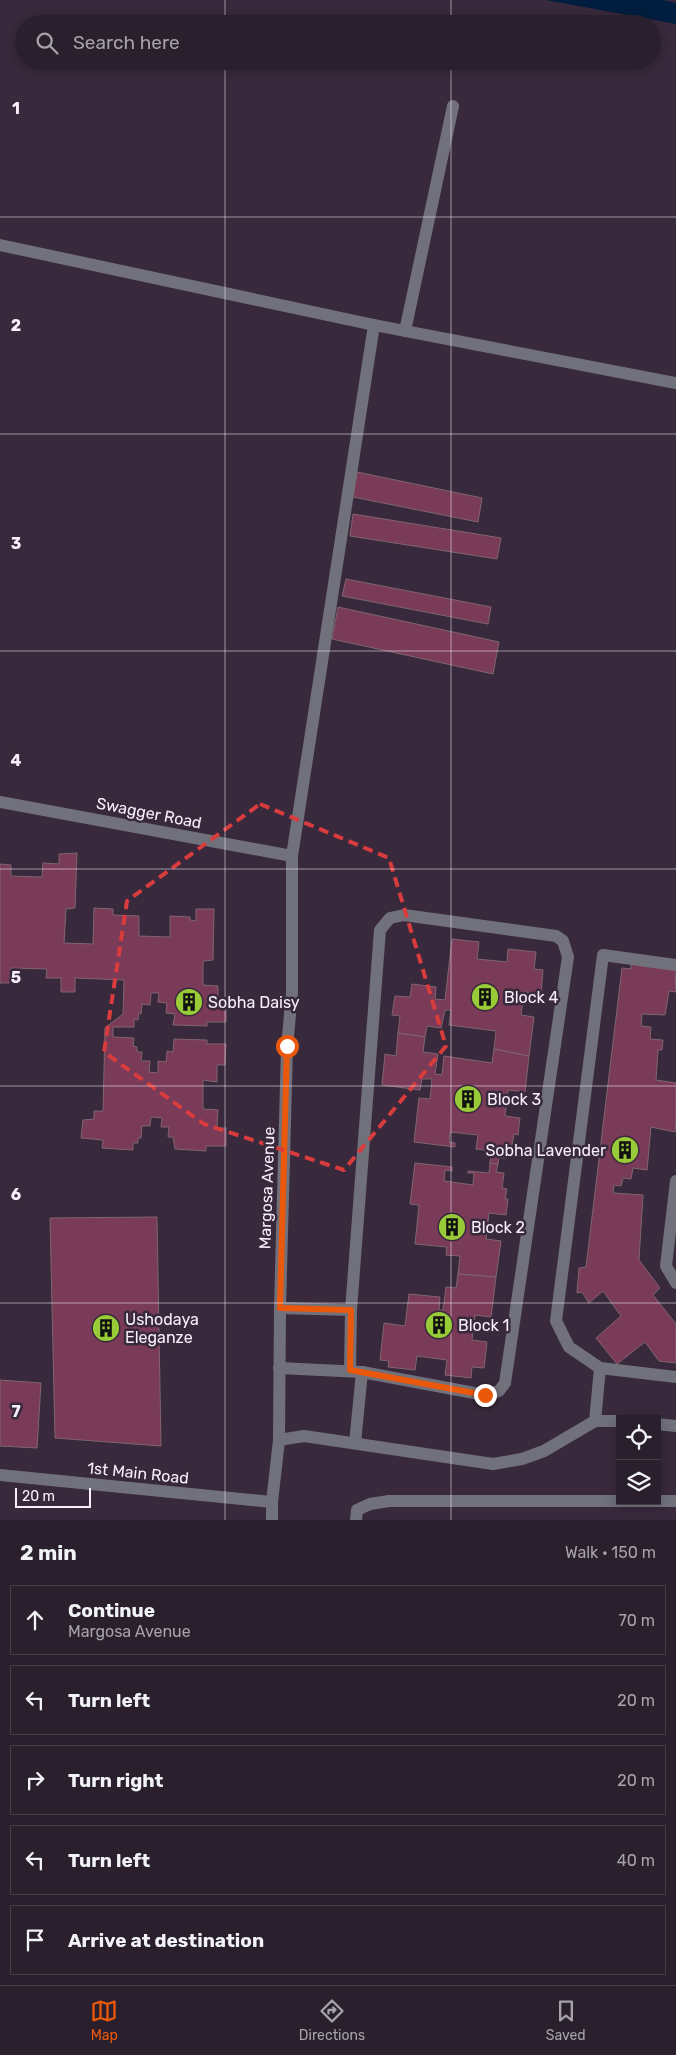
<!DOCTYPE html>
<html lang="en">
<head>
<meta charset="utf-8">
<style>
	:root { --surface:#2a1f2d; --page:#362c39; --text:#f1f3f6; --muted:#a5a2aa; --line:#463d49; --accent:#ea580c }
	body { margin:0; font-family:Rubik,sans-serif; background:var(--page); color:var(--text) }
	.controls { position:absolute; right:15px; bottom:15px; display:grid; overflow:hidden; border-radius:0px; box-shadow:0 2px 12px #0003 }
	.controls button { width:45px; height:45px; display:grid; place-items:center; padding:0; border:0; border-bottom:1px solid var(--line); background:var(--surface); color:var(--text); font:25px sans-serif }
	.scale { position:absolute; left:15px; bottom:12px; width:76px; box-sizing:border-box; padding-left:5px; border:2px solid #f8effb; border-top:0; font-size:14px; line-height:18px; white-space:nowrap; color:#f8effb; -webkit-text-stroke:4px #38293c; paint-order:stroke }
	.stop { position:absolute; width:15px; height:15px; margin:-11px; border:4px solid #ea580c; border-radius:50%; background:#fff }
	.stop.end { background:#ea580c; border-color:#fff; box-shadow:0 1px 5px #0008 }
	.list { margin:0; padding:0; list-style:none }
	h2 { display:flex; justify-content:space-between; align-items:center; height:65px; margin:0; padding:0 20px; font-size:21px }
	h2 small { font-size:16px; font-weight:400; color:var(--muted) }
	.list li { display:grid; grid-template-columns:32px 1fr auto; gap:15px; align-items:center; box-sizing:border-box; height:70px; margin:0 10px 10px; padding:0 10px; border:1px solid var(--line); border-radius:0px }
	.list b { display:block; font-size:19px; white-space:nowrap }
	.list p { margin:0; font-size:16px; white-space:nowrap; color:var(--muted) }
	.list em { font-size:16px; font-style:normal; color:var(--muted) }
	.icon { flex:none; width:28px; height:28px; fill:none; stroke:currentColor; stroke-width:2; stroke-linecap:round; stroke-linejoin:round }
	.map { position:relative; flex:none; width:676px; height:1520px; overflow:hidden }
	.search { position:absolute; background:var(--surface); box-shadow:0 2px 12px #0003; left:15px; right:15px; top:15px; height:55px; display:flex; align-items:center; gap:12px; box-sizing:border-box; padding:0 18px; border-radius:28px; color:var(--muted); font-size:19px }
	.sheet { height:465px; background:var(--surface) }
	nav { display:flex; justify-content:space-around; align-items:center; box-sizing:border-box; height:70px; border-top:1px solid var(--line); background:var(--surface); font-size:14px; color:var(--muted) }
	nav a { display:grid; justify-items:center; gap:2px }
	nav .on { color:var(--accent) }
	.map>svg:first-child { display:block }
	.water { fill:#001e3f }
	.building { fill:#793b57; stroke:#80656f }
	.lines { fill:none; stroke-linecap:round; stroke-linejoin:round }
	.service { stroke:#71717c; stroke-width:12 }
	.minor { stroke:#71717c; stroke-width:12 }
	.tertiary { stroke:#71717c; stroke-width:12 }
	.route { stroke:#ea580c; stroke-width:6 }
	.marked { fill:none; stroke:#d93c3d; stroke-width:4; stroke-dasharray:10 6; stroke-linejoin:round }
	.grid { fill:none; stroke:#f8effb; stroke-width:1; stroke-opacity:0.55 }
	.labels { text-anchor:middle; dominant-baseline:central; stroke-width:5; stroke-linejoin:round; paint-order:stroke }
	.street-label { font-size:16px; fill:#f8effb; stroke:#38293c }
	.poi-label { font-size:16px; fill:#f8effb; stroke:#38293c; text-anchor:start }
	.grid-label { font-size:16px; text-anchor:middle; font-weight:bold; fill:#f8effb; stroke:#38293c; stroke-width:5; stroke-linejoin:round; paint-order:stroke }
</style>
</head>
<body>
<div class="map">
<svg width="676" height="1520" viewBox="0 0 676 1520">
	<rect width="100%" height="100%" fill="#38293c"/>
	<path class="water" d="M546,0H663L676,3V24Z"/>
	<g class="building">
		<path d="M357,472L482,498L478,522L353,497Z"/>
		<path d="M353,514L501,538L497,559L350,536Z"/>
		<path d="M346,579L491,607L488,624L342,596Z"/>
		<path d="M338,607L499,642L493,674L332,639Z"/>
		<path d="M77,853L75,908L66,909L64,943L93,944L94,908L113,909V915L139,916V936L170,937V916L190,917V920L196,921V909H214L213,960L203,961V985L218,986V999H215L214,1004H226V1022H207V1026L173,1025L175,1014L166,1013L167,1003L158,1002L159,993H151L150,1005L142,1004L141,1014L139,1013L138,1020L134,1019V1027H113V1037L134,1038L133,1046L137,1047V1052H142L141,1061H150L149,1072L158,1073V1061L166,1062L167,1051L173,1052L174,1039L207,1040V1044H226L225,1065H217V1082L203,1080V1109L218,1110L217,1128H226V1146H206V1151L175,1149L173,1137H168L169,1127H161L162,1118L151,1117L150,1126H142L141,1138H138V1143H133V1150L102,1148L103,1140L81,1138L83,1120L94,1119V1111H103L105,1028L123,1014L124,980L75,978V992H61V978H46L47,969L11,968L9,983H0V864L11,865V876L42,877L43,863L59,864V854Z"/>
		<path d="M452,939L479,942L477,959L507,962L508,949L536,952L534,969L543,970L541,994L524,992L521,1015L534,1017L529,1056L494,1049L496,1031L449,1025L451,1010H445L441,1028L427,1026L425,1037L398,1033L400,1016L392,1015L395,996L410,997L412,984L436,987L435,999L445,1000Z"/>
		<path d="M631,964L675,970L676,992L669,991L665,1015L642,1014L641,1026L651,1027L650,1039L663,1040L662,1050H658L656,1080L676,1083V1122L675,1132L651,1127L647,1170L633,1168L631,1179L623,1178L621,1186L614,1185L613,1193L643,1195L639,1260L660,1288L653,1295L676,1324V1363L659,1361L645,1342L617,1364L596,1338L621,1316L603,1291L589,1303L582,1292L577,1293L579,1268L586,1267L622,968L631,969Z"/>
		<path d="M398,1033L425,1037L423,1052L438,1054L435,1074L442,1075L444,1056L492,1063L494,1049L529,1056L525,1092L508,1090L505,1116L520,1118L518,1135L514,1134L512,1145H507L506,1158H499L498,1164L490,1163L491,1151L476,1149L478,1135L450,1132L449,1142L455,1143V1147L414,1142L419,1098L430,1099L432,1079H422L420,1090L382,1085L385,1054L396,1056Z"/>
		<path d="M415,1163L452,1167V1171L445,1170L444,1181L473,1185L474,1173H468V1171L489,1173L490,1163L498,1164L496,1172L504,1173L502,1188L507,1189L505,1199H508L506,1215L489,1213L486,1239L501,1241L496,1277L458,1274L460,1256L446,1255L447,1247L415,1244L419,1205L410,1204Z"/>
		<path d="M157,1217L161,1446L55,1438L50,1218Z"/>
		<path d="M458,1274L496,1277L491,1317L475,1315L472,1340L487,1342L484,1368L472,1367L471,1378L445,1375L447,1360L417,1356L415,1370L388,1367L389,1361L380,1360L384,1323L405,1326L409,1294L440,1297L439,1310H443L446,1287L456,1288Z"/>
		<path d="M0,1380L41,1383L37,1448L0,1446Z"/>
	</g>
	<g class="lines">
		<g class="service">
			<path d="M676,965L603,955L556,1321L569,1347L600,1368L676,1377"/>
			<path d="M676,1181L666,1266L676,1283"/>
			<path d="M280,1308L351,1310"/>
			<path d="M279,1368L362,1372L485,1395L499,1391L505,1383L568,957L563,941L556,936L404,915L390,918L380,930L351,1310L350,1371"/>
			<path d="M595,1421L600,1368"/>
			<path d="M355,1443L362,1372"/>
			<path d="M356,1520L357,1510L370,1504L389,1501H676"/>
		</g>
		<g class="minor">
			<path d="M0,245L374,325L676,383"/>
			<path d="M405,331L453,106"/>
			<path d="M0,802L292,856"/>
			<path d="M272,1520V1502L279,1440L280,1308L287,1047L292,993V856L374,325"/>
		</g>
		<g class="tertiary">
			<path d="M657,1424L676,1426"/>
			<path d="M279,1440L304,1436L493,1464L522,1459L544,1451L595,1421H620"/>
			<path d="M0,1475L272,1502"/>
		</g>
	</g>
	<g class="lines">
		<path class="route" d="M287,1046L280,1308L351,1310L350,1370L485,1395"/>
	</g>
	<path class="marked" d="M260,804L389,858L446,1046L344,1170L204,1124L104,1052L127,901Z"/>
	<path class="grid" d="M225,0V24M451,0V24M225,61V1520M451,61V1520M0,217H676M0,434H676M0,651H676M0,869H676M0,1086H676M0,1303H676"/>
	<defs>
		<symbol id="building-disc" viewBox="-11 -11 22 22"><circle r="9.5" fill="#98cb37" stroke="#38293c"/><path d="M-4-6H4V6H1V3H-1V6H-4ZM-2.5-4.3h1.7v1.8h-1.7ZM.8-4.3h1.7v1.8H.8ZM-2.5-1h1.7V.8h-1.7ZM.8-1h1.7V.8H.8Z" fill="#111"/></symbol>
	</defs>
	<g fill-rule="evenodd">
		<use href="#building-disc" x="469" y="981" width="32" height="32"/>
		<use href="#building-disc" x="173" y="986" width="32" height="32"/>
		<use href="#building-disc" x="452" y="1083" width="32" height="32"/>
		<use href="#building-disc" x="609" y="1134" width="32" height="32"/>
		<use href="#building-disc" x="436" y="1211" width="32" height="32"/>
		<use href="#building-disc" x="423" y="1309" width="32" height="32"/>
		<use href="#building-disc" x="90" y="1312" width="32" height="32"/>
	</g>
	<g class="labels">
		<g class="street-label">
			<text transform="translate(149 813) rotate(11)">Swagger Road</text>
			<text transform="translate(267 1188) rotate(-88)">Margosa Avenue</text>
			<text transform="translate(138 1473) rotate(6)">1st Main Road</text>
		</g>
		<g class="poi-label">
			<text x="504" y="997">Block 4</text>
			<text x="208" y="1002">Sobha Daisy</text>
			<text x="487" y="1099">Block 3</text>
			<text x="606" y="1150" text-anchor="end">Sobha Lavender</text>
			<text x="471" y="1227">Block 2</text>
			<text x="125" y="1319">Ushodaya<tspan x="125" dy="18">Eleganze</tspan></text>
			<text x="458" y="1325">Block 1</text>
		</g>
	</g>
	<g class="grid-label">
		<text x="16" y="114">1</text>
		<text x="16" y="331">2</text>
		<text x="16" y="549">3</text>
		<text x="16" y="766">4</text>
		<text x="16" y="983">5</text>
		<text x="16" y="1200">6</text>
		<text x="16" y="1417">7</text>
	</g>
</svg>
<div class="controls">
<button><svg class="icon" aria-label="locate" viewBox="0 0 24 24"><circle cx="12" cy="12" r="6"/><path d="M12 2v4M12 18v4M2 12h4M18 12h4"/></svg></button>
<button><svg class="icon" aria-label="layers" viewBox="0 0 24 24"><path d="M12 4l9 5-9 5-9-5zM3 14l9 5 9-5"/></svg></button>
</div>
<div class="scale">20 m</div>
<div class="stop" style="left:287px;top:1046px"></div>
<div class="stop end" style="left:485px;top:1395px"></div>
<div class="search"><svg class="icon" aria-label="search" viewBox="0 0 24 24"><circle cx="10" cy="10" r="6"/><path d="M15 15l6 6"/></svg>Search here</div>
</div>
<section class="sheet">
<h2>2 min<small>Walk · 150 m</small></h2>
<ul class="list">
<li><svg class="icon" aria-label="ahead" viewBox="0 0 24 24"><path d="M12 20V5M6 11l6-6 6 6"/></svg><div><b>Continue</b><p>Margosa Avenue</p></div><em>70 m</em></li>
<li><svg class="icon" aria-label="left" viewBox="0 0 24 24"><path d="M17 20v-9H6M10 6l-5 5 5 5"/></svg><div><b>Turn left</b></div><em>20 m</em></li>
<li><svg class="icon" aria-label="right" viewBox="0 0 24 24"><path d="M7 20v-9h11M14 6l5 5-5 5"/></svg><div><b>Turn right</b></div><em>20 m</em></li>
<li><svg class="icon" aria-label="left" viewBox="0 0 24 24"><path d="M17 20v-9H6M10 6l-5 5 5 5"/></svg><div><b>Turn left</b></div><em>40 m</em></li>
<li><svg class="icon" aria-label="arrive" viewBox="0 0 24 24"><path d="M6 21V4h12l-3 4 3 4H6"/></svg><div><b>Arrive at destination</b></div></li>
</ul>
</section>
<nav>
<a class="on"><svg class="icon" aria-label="map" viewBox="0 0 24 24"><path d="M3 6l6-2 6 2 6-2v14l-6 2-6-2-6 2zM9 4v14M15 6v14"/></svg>Map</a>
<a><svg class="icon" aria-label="directions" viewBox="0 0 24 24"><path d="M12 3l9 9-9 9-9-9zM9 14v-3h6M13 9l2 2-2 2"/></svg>Directions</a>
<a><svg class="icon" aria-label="saved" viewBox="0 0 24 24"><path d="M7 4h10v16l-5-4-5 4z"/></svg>Saved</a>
</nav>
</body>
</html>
